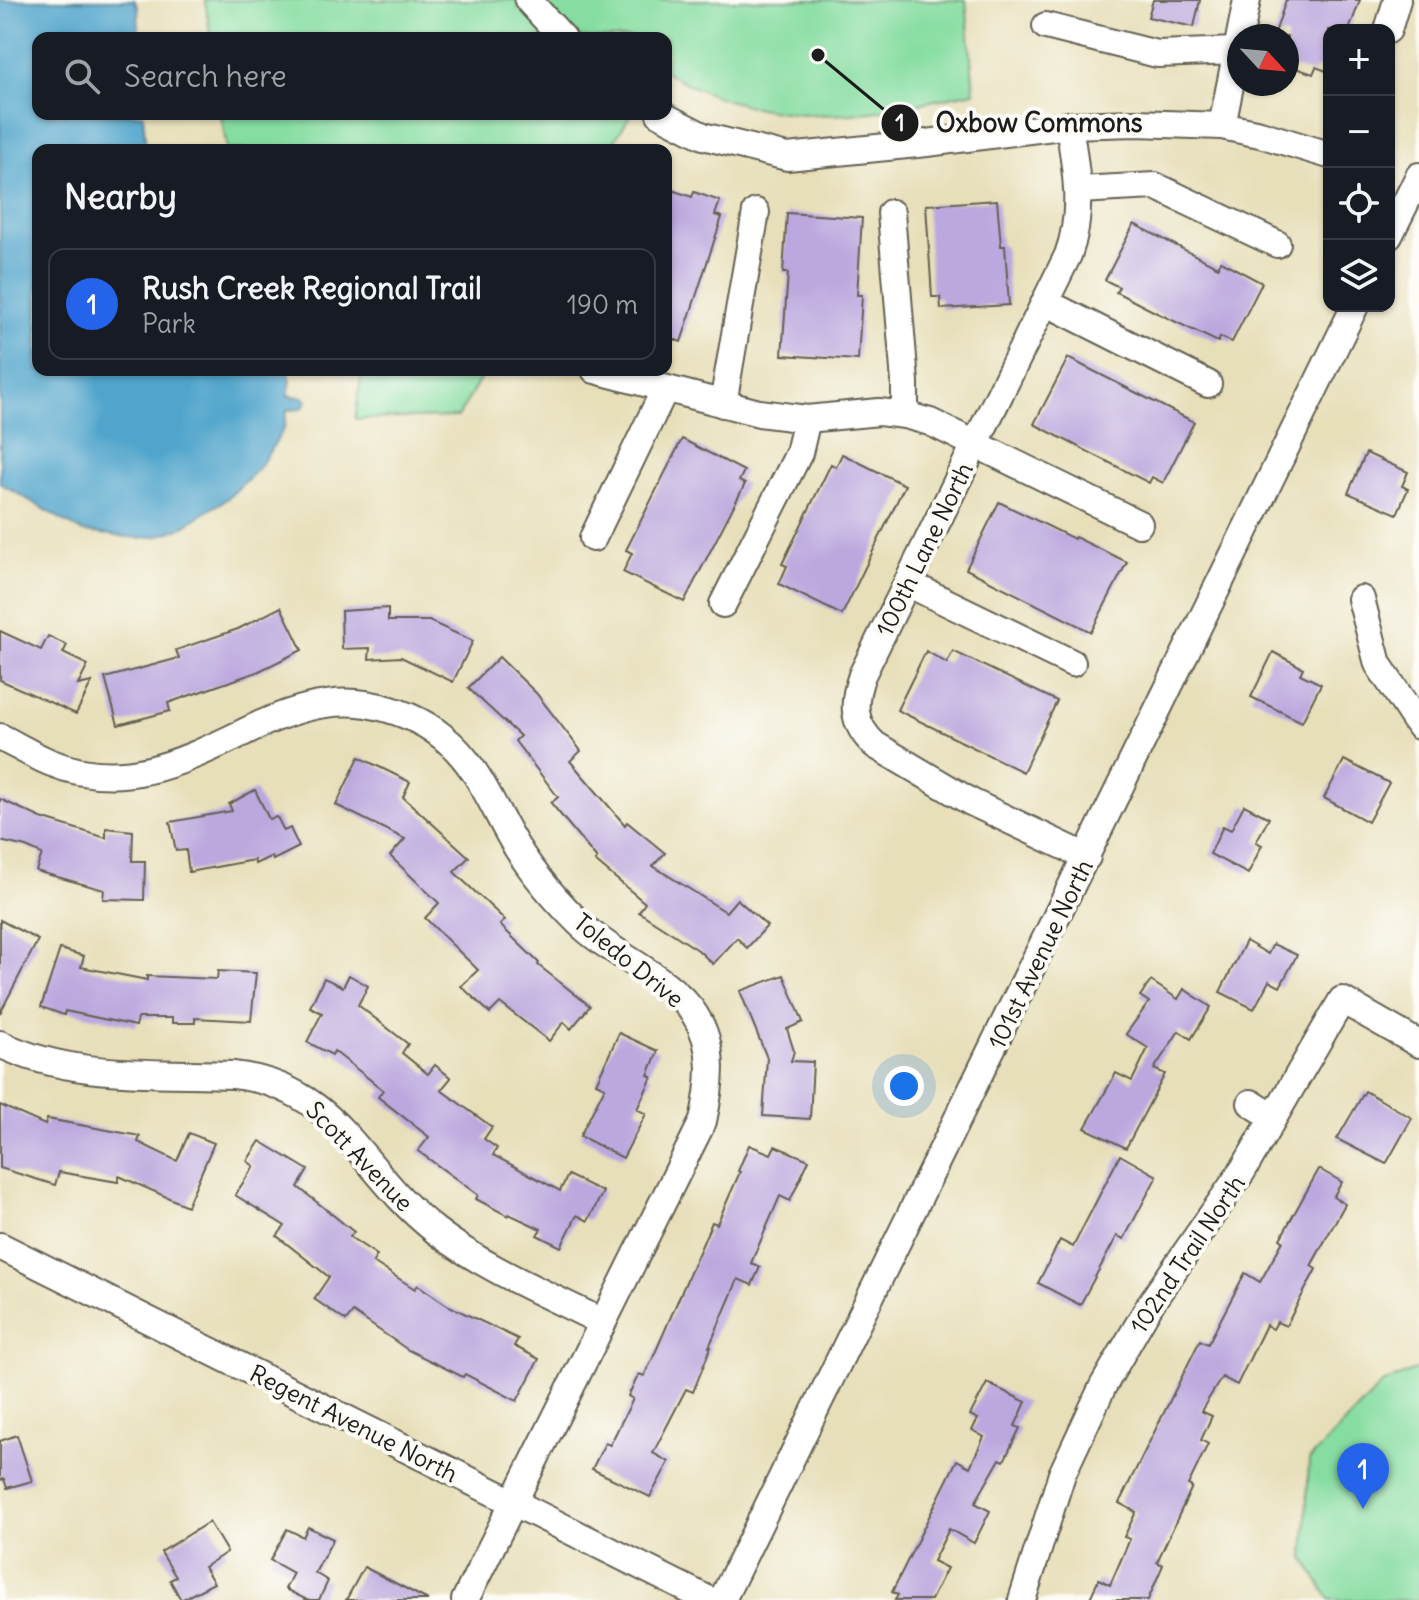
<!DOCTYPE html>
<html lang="en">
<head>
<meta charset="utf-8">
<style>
	:root { --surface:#171b24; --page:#20242c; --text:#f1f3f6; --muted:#9ea1a6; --line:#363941; --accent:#2563eb }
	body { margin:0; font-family:Delius,sans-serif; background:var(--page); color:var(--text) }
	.controls { position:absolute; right:24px; top:24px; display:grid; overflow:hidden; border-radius:16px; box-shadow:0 2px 6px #0004 }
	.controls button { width:72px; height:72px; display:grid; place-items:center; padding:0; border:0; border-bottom:2px solid var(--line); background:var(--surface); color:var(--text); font:40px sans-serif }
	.compass { position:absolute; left:1227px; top:24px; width:72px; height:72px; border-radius:50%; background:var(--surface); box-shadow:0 2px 6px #0004; rotate:116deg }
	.you { position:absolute; left:904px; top:1086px; width:28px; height:28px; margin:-20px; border:6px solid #fff; border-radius:50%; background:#1a73e8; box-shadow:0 0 0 12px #1a73e833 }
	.badge { display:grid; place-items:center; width:52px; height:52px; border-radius:50%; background:var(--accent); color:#fff; font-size:26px; font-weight:700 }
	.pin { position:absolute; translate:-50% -66px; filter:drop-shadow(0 2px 4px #0008) }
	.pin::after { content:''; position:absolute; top:42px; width:28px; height:24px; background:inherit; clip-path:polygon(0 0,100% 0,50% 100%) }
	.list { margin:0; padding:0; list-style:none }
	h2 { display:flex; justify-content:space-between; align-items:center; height:104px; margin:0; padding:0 32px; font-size:34px }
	h2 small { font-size:26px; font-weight:400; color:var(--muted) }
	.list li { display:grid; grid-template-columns:52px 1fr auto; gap:24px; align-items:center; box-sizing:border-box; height:112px; margin:0 16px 16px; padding:0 16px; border:2px solid var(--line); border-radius:16px }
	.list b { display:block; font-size:30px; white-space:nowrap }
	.list p { margin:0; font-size:26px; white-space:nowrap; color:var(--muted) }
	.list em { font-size:26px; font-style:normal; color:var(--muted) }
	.icon { flex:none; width:44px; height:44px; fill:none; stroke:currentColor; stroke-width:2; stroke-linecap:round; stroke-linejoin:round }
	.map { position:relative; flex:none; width:1419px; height:1600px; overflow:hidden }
	.search { position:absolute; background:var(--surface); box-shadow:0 2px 6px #0004; left:32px; top:32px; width:640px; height:88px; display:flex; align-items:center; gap:20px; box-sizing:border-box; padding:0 28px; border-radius:16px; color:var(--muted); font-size:30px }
	.panel { position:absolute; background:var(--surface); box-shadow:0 2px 6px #0004; left:32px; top:144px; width:640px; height:232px; border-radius:16px }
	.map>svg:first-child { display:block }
	.green { fill:#86dda1; stroke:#517c5e; stroke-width:2 }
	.water { fill:#51a5cc; stroke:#366074; stroke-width:2 }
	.building { fill:#bba8de }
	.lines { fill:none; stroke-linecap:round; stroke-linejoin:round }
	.minor-casing { stroke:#636053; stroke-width:30 }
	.minor { stroke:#fff; stroke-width:26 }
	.labels { text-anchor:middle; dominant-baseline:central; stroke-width:8; stroke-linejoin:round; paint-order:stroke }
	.street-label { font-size:24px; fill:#1c1c1c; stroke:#fdfcf7 }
	.leader { fill:none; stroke:#1c1c1c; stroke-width:3 }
	.callout-dot { fill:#1c1c1c; stroke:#fdfcf7; stroke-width:3 }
	.mark-label { font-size:24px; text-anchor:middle; font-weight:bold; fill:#fff }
	.callout-label { font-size:26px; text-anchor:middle; font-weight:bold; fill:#1c1c1c; stroke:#fdfcf7; stroke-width:8; stroke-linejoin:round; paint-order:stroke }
</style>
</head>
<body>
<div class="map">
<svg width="1419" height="1600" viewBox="0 0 1419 1600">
	<rect width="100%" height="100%" fill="#fdfcf7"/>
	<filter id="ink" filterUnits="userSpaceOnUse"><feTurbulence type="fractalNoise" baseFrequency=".0125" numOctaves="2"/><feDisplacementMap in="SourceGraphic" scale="16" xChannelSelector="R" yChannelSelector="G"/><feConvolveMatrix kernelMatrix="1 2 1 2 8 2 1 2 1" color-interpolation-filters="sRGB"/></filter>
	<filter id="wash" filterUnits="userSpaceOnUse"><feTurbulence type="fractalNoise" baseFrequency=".006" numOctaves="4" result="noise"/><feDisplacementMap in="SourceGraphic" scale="32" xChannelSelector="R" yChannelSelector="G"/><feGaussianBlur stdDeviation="1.8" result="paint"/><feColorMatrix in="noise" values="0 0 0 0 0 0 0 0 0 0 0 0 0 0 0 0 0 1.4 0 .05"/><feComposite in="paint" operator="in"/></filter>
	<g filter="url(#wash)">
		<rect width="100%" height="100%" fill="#e7dfb9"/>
		<g class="green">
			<path d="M205,0H966L974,92C934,100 892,111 851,114C787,118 721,106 666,72V38H211Z"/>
			<path d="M221,114H631L609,150H227Z"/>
			<path d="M362,370H485L458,417L355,419Z"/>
			<path d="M1419,1368V1600H1330L1304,1558L1309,1460L1382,1384Z"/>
		</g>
		<path class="water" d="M0,0H134L138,7L139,38H38V114H143L146,150H38V370H288L291,380L288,396L303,397L307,401L302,409L287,410L284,429L258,469L228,498L179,529L158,536L138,538L83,532L0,483Z"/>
		<g id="blocks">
			<g class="building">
				<path d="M1153,0H1200L1194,27L1148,17Z"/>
				<path d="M1286,0H1360L1349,30H1329V72L1316,67L1313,74L1293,67L1295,61L1287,59V36H1274Z"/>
				<path d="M666,188L692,197L694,192L720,201L715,215L722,217L681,342L666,336Z"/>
				<path d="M997,200L1001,246H1005L1009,305L941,309L940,297H932L926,205Z"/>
				<path d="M787,213L862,218L857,295H862L858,360L782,355L788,273H783Z"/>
				<path d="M1134,224L1218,267L1221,261L1262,283L1232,342L1220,337L1218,342L1155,312L1116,292L1119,287L1105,280Z"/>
				<path d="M1068,358L1194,422L1163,483L1152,477L1149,483L1034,424Z"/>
				<path d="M682,439L744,471L739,481L745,484L684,602L623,572L632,553L626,550Z"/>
				<path d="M1366,453L1408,472L1402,486L1408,489L1397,514L1348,493Z"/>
				<path d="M842,454L905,485L842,615L779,584L787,566L782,564L831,464L836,467Z"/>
				<path d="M999,502L1074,539L1075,537L1127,562L1091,632L966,569Z"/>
				<path d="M281,607L302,650L257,672L168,703L170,711L118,725L105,678L179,658L176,650L238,629Z"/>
				<path d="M388,608V621H429L473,641L453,682L401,657L369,659L370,648L342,649L341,611Z"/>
				<path d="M0,631L41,650L48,636L67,645L63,653L88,665L78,685L92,682L76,714L0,680Z"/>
				<path d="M926,651L947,663L953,651L1057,701L1023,772L897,710Z"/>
				<path d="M1273,652L1303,668L1300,674L1321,684L1302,722L1251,697Z"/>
				<path d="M499,657L536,693L581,751L570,761L625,825L627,822L665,853L653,866L726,912L737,899L767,926L747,948L737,938L713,964L698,950L639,912L645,903L595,861L597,859L551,803L558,797L515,741L520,736L468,688Z"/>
				<path d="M359,757L410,782L403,797L469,857L454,872L505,920L500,925L539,963L538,965L590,1006L571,1029L564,1022L549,1041L500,1003L490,1013L461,986L478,970L425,918L439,903L390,856L405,839L336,805Z"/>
				<path d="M1344,760L1389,783L1368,822L1324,798Z"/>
				<path d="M255,790L269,819L277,817L284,831L290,828L299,847L273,860L272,856L255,864L254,860L189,872L186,850L176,851L170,822L232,811L229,804Z"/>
				<path d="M0,799L41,818L106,838V828L133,831L132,861H145L144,900L103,899L104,890L36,871L42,854L26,847L0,841Z"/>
				<path d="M1244,805L1269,818L1256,842L1262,845L1248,874L1210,854L1223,826L1231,830Z"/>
				<path d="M0,920L38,940L0,1013Z"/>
				<path d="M1246,941L1268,954L1273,944L1297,955L1280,987L1269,981L1254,1009L1220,992Z"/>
				<path d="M60,949L84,956L81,967L147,980V976L217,979L218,971L256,973L251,1021L195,1018V1023H172V1018H138L136,1026L65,1011L64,1015L41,1007Z"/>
				<path d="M349,975L368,986L358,1005L408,1044L402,1053L428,1074L435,1065L451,1078L441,1090L492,1127L484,1139L497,1148L493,1155L560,1191L568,1175L603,1192L588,1221L577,1215L561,1247L537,1235L541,1229L509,1214L508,1216L476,1199L478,1195L418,1151L429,1137L378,1097L383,1090L334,1051L332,1055L307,1042L322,1013L310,1007L324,978L343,987Z"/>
				<path d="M784,975L803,1022L787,1029L794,1051L791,1061L813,1062L810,1119L763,1116L767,1058L740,991Z"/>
				<path d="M1151,981L1178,999L1184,989L1211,1007L1191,1039L1179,1031L1154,1069L1165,1074L1126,1148L1085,1128L1116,1073L1132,1081L1148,1048L1126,1034L1149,1002L1140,996Z"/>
				<path d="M619,1033L658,1051L648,1075L652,1077L637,1109L646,1114L623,1158L580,1136L605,1087L596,1083Z"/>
				<path d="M1365,1091L1412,1118L1386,1164L1337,1139Z"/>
				<path d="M0,1105L45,1125L47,1119L140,1136L138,1142L177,1161L189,1133L214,1143L187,1206L119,1176L118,1182L59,1172L55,1185L0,1168Z"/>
				<path d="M260,1141L308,1170L298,1187L354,1232L350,1237L377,1255L373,1262L415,1289L418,1285L447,1305L518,1339L514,1346L539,1359L517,1401L465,1374L463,1377L408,1350L353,1312L346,1321L314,1299L329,1277L277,1236L285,1226L235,1195L254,1166L247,1161Z"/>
				<path d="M749,1145L771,1154L775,1146L809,1160L790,1201L780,1196L751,1263L760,1267L752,1285L738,1279L709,1347H711L693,1392L686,1389L653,1453L669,1462L650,1497L592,1469L605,1443L610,1445L633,1399L628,1396L639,1374L644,1376L652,1360L712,1222L717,1224L740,1172L738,1171Z"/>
				<path d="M1120,1155L1157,1176L1124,1239L1117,1236L1080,1305L1038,1283L1060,1240L1073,1247Z"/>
				<path d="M1319,1169L1342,1182L1333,1197L1345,1204L1311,1266L1316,1269L1286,1326L1277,1322L1273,1329L1266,1325L1237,1385L1222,1377L1201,1411L1212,1416L1201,1440L1208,1444L1188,1485L1192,1487L1157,1562L1163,1565L1148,1600H1089L1099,1579L1110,1585L1130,1539L1124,1537L1136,1512L1119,1503L1200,1340L1208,1344L1245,1273L1260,1282L1283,1241L1280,1239Z"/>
				<path d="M987,1383L1026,1402L1015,1426L1020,1428L1004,1461L1000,1459L975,1503L990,1511L974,1543L949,1529L933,1561L947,1568L931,1600H895L898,1595L892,1592L957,1460L970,1467L984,1437L972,1430L978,1419L970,1415Z"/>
				<path d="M17,1435L32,1481L7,1488L4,1479L0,1480V1441Z"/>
				<path d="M209,1522L227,1552L204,1567L214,1583L181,1600L170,1580L176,1577L161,1552Z"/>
				<path d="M308,1527L333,1539L315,1573L328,1581L319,1600H307L285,1589L293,1573L270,1560L287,1529L303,1537Z"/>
				<path d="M364,1567L428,1600H346Z"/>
			</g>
		</g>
	</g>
	<g filter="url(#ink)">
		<use href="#blocks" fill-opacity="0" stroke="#636053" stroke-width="2"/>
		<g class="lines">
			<defs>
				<g id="minor">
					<path d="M528,0L563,38"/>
					<path d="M1046,26L1157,54L1236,51"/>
					<path d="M1388,30L1397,0"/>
					<path d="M660,114L703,136L787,157L927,143L1069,125L1136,123L1222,126L1260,134L1329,155"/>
					<path d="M1069,125C1076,170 1084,212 1068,255L862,675C852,703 852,724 875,745L971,802L1087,857"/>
					<path d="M1222,126L1247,0"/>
					<path d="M1078,190L1155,186L1277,244"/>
					<path d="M891,213L905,382V415"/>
					<path d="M1389,236L1419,176"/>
					<path d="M1045,302L1208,384"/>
					<path d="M595,370L759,413L807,419L879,412L905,415L930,422L1139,524"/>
					<path d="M723,404L756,212"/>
					<path d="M593,538L665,389"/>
					<path d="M907,583L1072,663"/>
					<path d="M1361,599L1378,664L1419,726"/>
					<path d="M723,604L799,453L807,419"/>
					<path d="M0,737C16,745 32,755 49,762C127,795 191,757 261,724C294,709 330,698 366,704C395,709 421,719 443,737C476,763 490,801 510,836C527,867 552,896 578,922C611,955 671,977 695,1015C716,1047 711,1085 703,1121L465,1600"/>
					<path d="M0,1044C71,1079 155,1072 233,1075C340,1086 359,1172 436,1231C485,1269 547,1294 602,1322"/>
					<path d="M1251,1103L1273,1117"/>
					<path d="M0,1246L709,1600"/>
					<path d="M722,1600L1355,306"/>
					<path d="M1022,1600L1062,1474L1103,1386L1151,1303L1243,1170L1342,1000L1419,1044"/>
				</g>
			</defs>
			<use href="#minor" class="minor-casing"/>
			<use href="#minor" class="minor"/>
		</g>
	</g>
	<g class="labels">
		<g class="street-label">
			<text transform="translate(924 549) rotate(-64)">100th Lane North</text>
			<text transform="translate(1040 954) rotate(-64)">101st Avenue North</text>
			<text transform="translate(629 960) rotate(39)">Toledo Drive</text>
			<text transform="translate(360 1156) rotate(46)">Scott Avenue</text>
			<text transform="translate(1187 1254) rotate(-56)">102nd Trail North</text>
			<text transform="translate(354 1423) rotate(27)">Regent Avenue North</text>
		</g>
	</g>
	<path class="leader" d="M818 55L900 123"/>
	<g class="callout-dot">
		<circle cx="818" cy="55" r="8"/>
		<circle cx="900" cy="123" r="20"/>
	</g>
	<g class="mark-label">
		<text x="900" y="131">1</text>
	</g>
	<g class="callout-label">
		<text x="1039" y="132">Oxbow Commons</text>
	</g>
</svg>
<div class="controls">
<button>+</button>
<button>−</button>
<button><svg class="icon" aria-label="locate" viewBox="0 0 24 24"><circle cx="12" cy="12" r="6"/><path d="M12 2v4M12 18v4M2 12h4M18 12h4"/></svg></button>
<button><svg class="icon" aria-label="layers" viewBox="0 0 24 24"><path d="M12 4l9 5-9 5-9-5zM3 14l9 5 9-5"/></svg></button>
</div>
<svg class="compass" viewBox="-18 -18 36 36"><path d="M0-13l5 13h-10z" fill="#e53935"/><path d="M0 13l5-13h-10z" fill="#9ea1a6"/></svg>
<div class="you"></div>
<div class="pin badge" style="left:1363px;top:1509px">1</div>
<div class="search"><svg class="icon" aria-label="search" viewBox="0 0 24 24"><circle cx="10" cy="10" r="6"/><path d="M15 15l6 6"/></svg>Search here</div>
<section class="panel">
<h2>Nearby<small></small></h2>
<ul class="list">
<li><span class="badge">1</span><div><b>Rush Creek Regional Trail</b><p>Park</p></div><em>190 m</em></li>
</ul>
</section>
</div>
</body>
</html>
